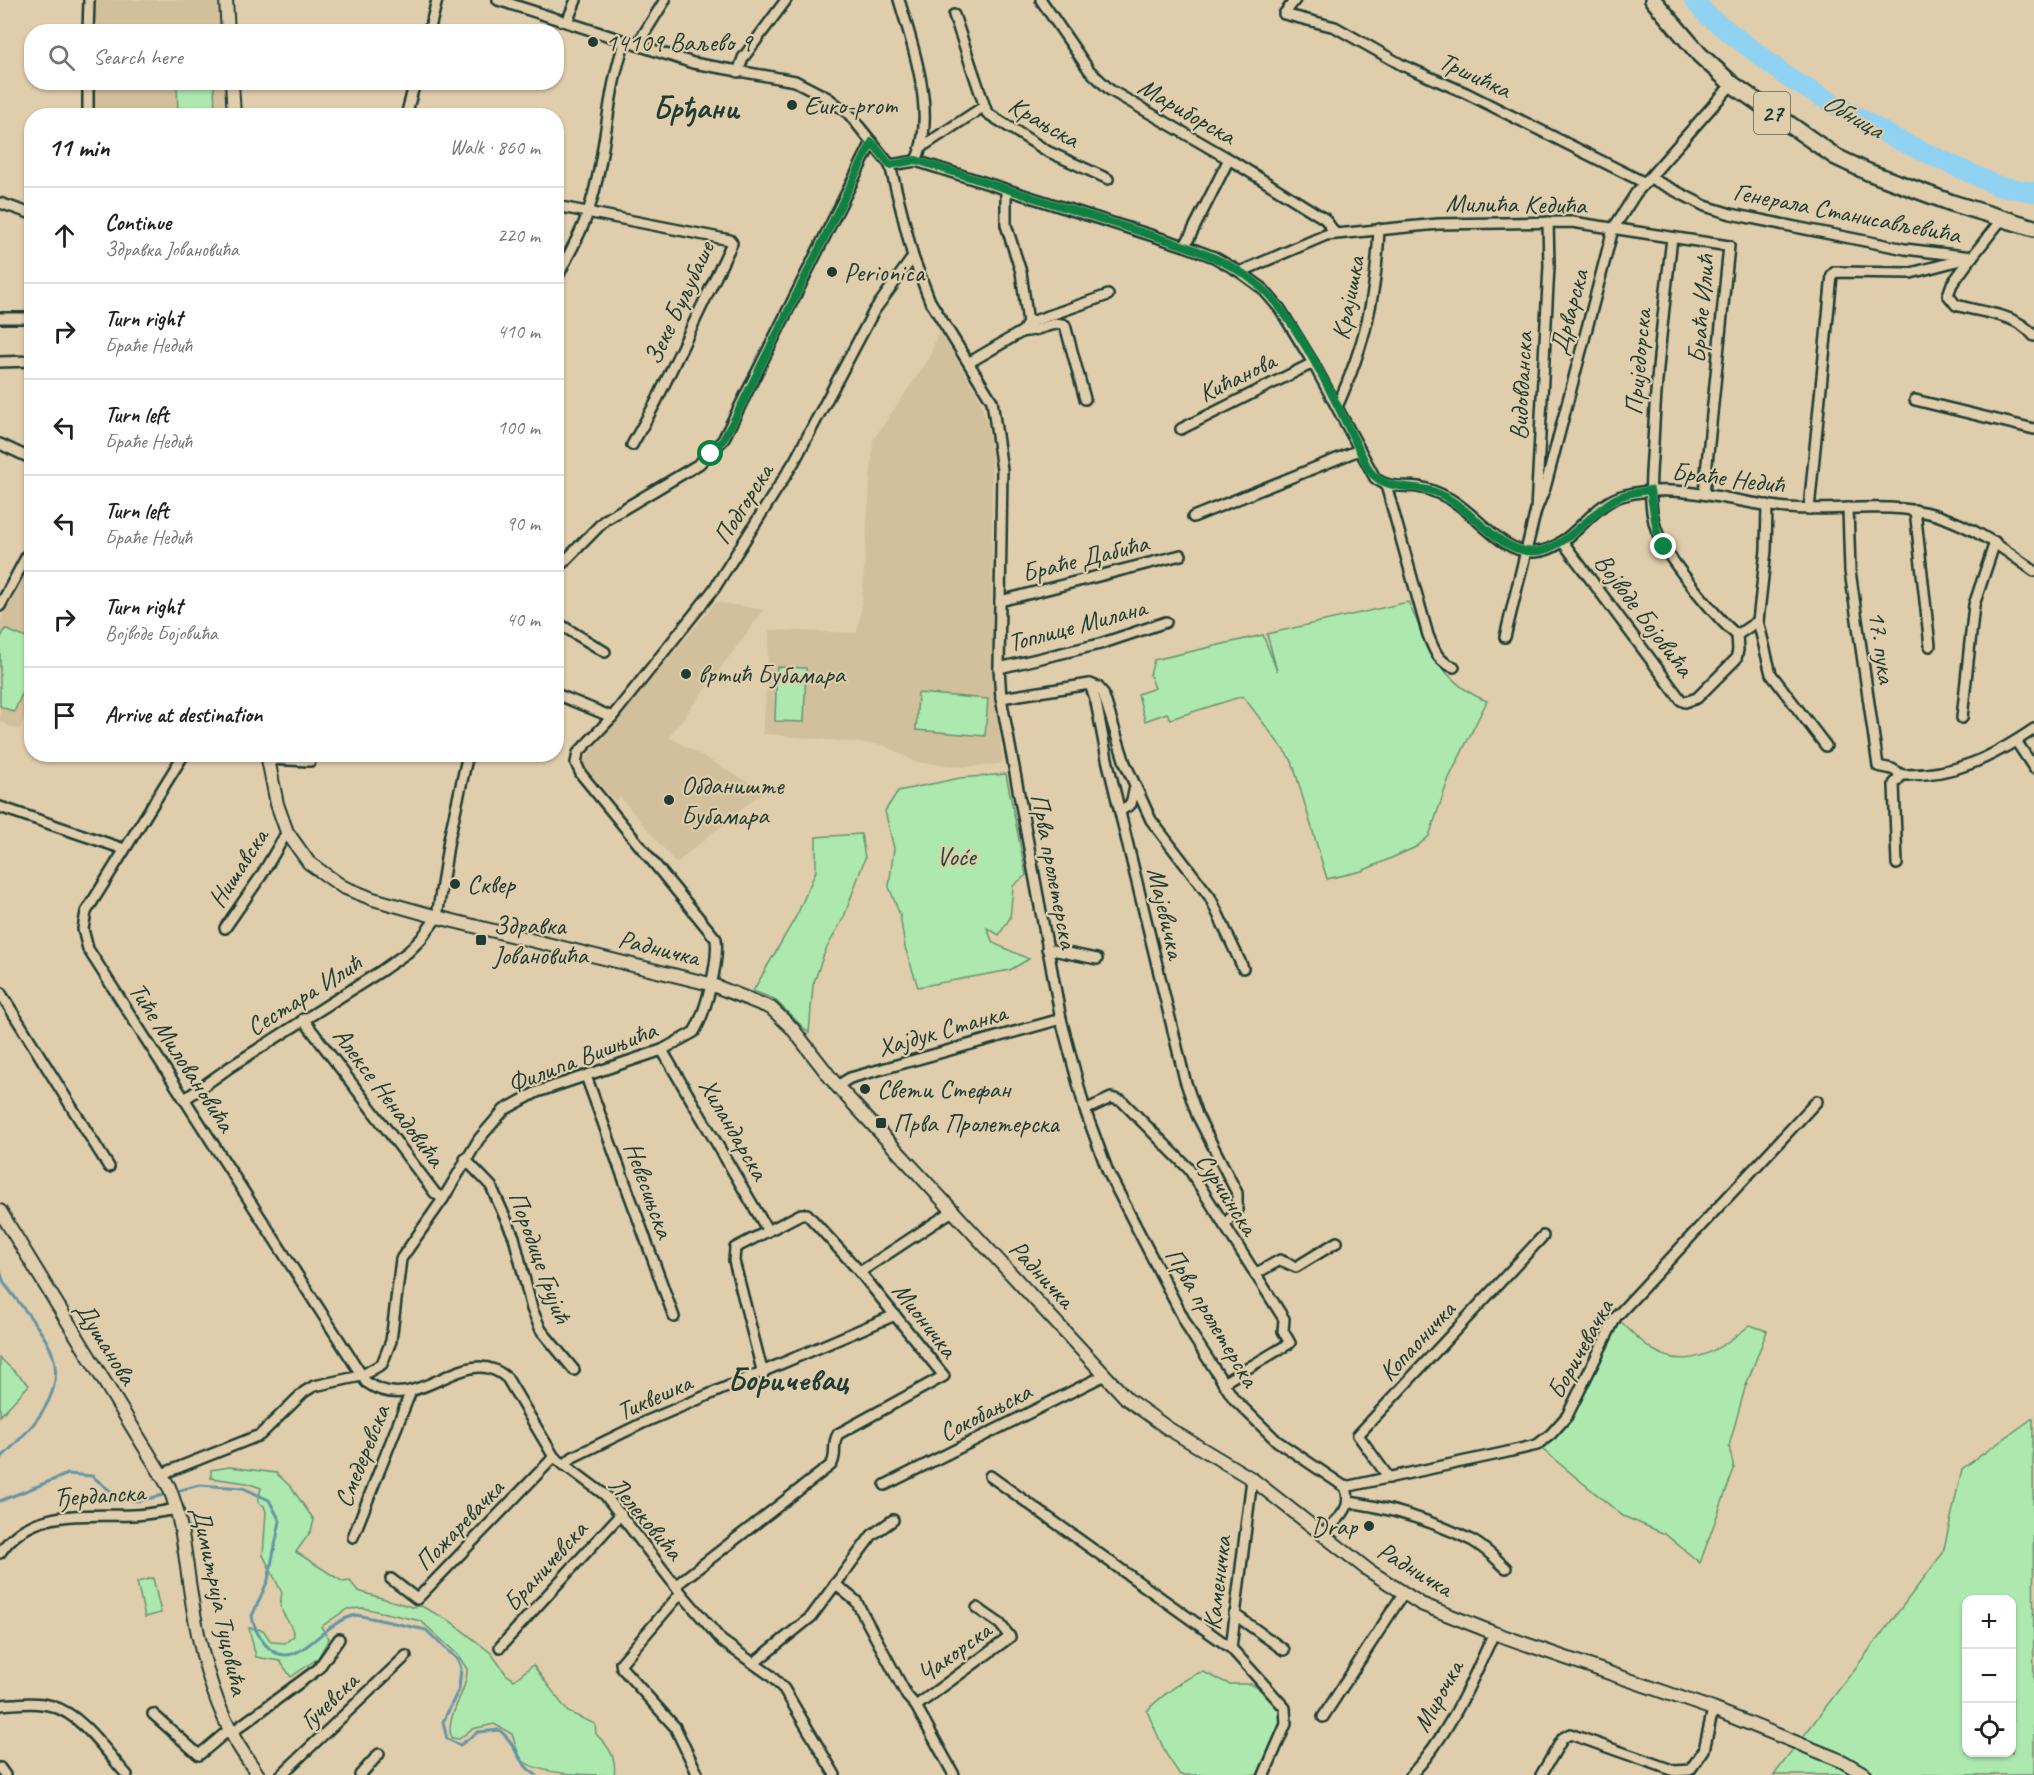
<!DOCTYPE html>
<html lang="en">
<head>
<meta charset="utf-8">
<style>
	:root { --surface:#fff; --page:#f6f6f6; --text:#202124; --muted:#757577; --line:#e0e0e0 }
	body { margin:0; font-family:Caveat,sans-serif; background:var(--page); color:var(--text) }
	.controls { position:absolute; right:18px; bottom:18px; display:grid; overflow:hidden; border-radius:12px; box-shadow:0 2px 4px #0004 }
	.controls button { width:54px; height:54px; display:grid; place-items:center; padding:0; border:0; border-bottom:2px solid var(--line); background:var(--surface); color:var(--text); font:30px sans-serif }
	.stop { position:absolute; width:18px; height:18px; margin:-14px; border:4px solid #0b8043; border-radius:50%; background:#fff }
	.stop.end { background:#0b8043; border-color:#fff; box-shadow:0 2px 6px #0008 }
	.list { margin:0; padding:0; list-style:none }
	h2 { display:flex; justify-content:space-between; align-items:center; height:78px; margin:0; padding:0 24px; font-size:26px }
	h2 small { font-size:20px; font-weight:400; color:var(--muted) }
	.list li { display:grid; grid-template-columns:39px 1fr auto; gap:18px; align-items:center; box-sizing:border-box; height:96px; padding:0 24px; border-top:2px solid var(--line) }
	.list b { display:block; font-size:22px; white-space:nowrap }
	.list p { margin:0; font-size:20px; white-space:nowrap; color:var(--muted) }
	.list em { font-size:20px; font-style:normal; color:var(--muted) }
	.icon { flex:none; width:33px; height:33px; fill:none; stroke:currentColor; stroke-width:2; stroke-linecap:round; stroke-linejoin:round }
	.map { position:relative; flex:none; width:2034px; height:1775px; overflow:hidden }
	.search { position:absolute; background:var(--surface); box-shadow:0 2px 4px #0004; left:24px; top:24px; width:540px; height:66px; display:flex; align-items:center; gap:15px; box-sizing:border-box; padding:0 21px; border-radius:24px; color:var(--muted); font-size:22px }
	.panel { position:absolute; background:var(--surface); box-shadow:0 2px 4px #0004; left:24px; top:108px; width:540px; height:654px; border-radius:24px }
	.map>svg:first-child { display:block }
	.built { fill:#d2bf9b }
	.green { fill:#ade9ae; stroke:#669371; stroke-width:1.5; fill-rule:evenodd }
	.lines { fill:none; stroke-linecap:round; stroke-linejoin:round }
	.stream { stroke:#6396a6; stroke-width:3 }
	.river { stroke:#90d2f2; stroke-width:20 }
	.minor-casing { stroke:#1f3d34; stroke-width:14 }
	.tertiary-casing { stroke:#1f3d34; stroke-width:16 }
	.primary-casing { stroke:#1f3d34; stroke-width:20 }
	.minor { stroke:#e0cdab; stroke-width:9 }
	.tertiary { stroke:#e0cdab; stroke-width:12 }
	.primary { stroke:#e0cdab; stroke-width:15 }
	.route { stroke:#0b8043; stroke-width:8 }
	.poi-dot { fill:#1f3d34; stroke:#e0cdab; stroke-width:2 }
	.labels { text-anchor:middle; dominant-baseline:central; stroke-width:4.5; stroke-linejoin:round; paint-order:stroke }
	.shield { fill:#e0cdab; stroke:#596858; stroke-width:1.5 }
	.shield-label { font-size:24px; font-weight:bold; fill:#1f3d34 }
	.poi-label { font-size:26px; fill:#1f3d34; stroke:#e0cdab; text-anchor:start }
	.street-label { font-size:26px; fill:#1f3d34; stroke:#e0cdab }
	.park-label { font-size:26px; fill:#26463a; stroke:#e0cdab }
	.water-label { font-size:27px; font-style:italic; fill:#25443e; stroke:#e0cdab }
	.district-label { font-size:32px; font-weight:bold; fill:#1f3d34; stroke:#e0cdab }
</style>
</head>
<body>
<div class="map">
<svg width="2034" height="1775" viewBox="0 0 2034 1775">
	<rect width="100%" height="100%" fill="#e0cdab"/>
	<filter id="ink" filterUnits="userSpaceOnUse"><feTurbulence type="fractalNoise" baseFrequency=".0167" numOctaves="2"/><feDisplacementMap in="SourceGraphic" scale="12" xChannelSelector="R" yChannelSelector="G"/><feConvolveMatrix kernelMatrix="1 2 1 2 8 2 1 2 1" color-interpolation-filters="sRGB"/></filter>
	<g filter="url(#ink)">
		<g class="built">
			<path d="M89,0H226L228,31L88,32Z"/>
			<path d="M88,83H232L234,115H88Z"/>
			<path d="M939,330L979,397L987,423L992,457V675L1003,761L999,764L967,767L915,762L884,745L763,734L770,630L857,633L862,601L873,440L929,359Z"/>
			<path d="M31,558V705L19,730L0,722V621Z"/>
			<path d="M716,602L764,610L669,737L764,791L676,863L620,797L615,801L581,764Z"/>
		</g>
		<g class="green">
			<path d="M177,83H214L215,115H178Z"/>
			<path d="M1408,602C1428,644 1440,683 1487,701L1449,778L1429,836L1416,847L1362,871L1327,879L1292,761L1243,696L1170,719L1167,713L1145,721L1138,694L1155,688L1150,675L1154,660L1263,635L1277,671L1267,634Z"/>
			<path d="M5,629L31,640V673L14,712L0,706V640Z"/>
			<path d="M777,667L806,668L804,722L775,721Z"/>
			<path d="M918,693L988,699L985,736L916,730Z"/>
			<path d="M1006,774L1026,875L1013,886L1010,918L999,935L987,928L993,943L1029,959L1010,970L918,987L905,947L900,915L889,887L894,848L885,811L898,791L960,778Z"/>
			<path d="M861,834L865,858L844,917L825,951L813,985L809,1033L774,999L753,991L797,915L816,871V837Z"/>
			<path d="M1616,1317C1628,1328 1641,1343 1655,1351C1690,1372 1723,1347 1750,1325L1767,1331L1745,1388L1729,1446L1734,1469L1700,1563L1665,1534L1623,1516L1537,1445L1560,1425Z"/>
			<path d="M0,1358L29,1385L0,1416Z"/>
			<path d="M2033,1418L2034,1775H1774L1943,1553L1962,1469ZM1966,1600H2012V1752H1966Z"/>
			<path d="M230,1467L276,1473L291,1487L314,1520L311,1531L296,1552L343,1582L350,1581L358,1591L412,1607L421,1606L450,1621L491,1653L506,1674L514,1680L533,1665L568,1712L595,1724L596,1734C608,1746 617,1757 614,1775C587,1775 542,1775 523,1761C517,1753 515,1743 512,1734L494,1724L472,1729L459,1739L452,1738C443,1719 468,1692 467,1669L458,1655L421,1621L363,1608L347,1609L321,1627L329,1638L318,1658L291,1677L280,1661L256,1657L249,1628L263,1630L271,1642L285,1643L294,1636C291,1616 276,1617 282,1593L263,1555L266,1512L264,1506L258,1502L261,1488L247,1483L211,1478V1470Z"/>
			<path d="M153,1578L161,1613L145,1617L137,1582Z"/>
			<path d="M1203,1672L1229,1684H1251L1261,1690L1279,1710L1282,1724L1257,1775H1180L1166,1754L1147,1711C1155,1701 1191,1673 1203,1672Z"/>
		</g>
		<g class="lines">
			<g class="stream">
				<path d="M0,1271L4,1283C17,1301 46,1334 52,1353C68,1396 27,1432 0,1459"/>
				<path d="M174,1492L199,1485L243,1488L269,1500L280,1521L268,1580L252,1616C255,1634 270,1660 292,1654C311,1649 329,1620 357,1615L426,1630L458,1660L461,1668L459,1689L443,1722L447,1739L460,1745L478,1732L499,1730C517,1743 515,1762 536,1775"/>
				<path d="M0,1501L68,1474L92,1476L120,1499L139,1501L167,1494"/>
			</g>
			<path class="river" d="M1694,0L1707,15L1790,79L1894,138L1998,186L2034,192"/>
			<defs>
				<g id="minor">
					<path d="M498,0L693,63L795,81L828,98L849,114L890,165L913,257L930,301L992,401L1002,470L999,668L1001,698L1061,1019L1085,1110L1108,1172L1191,1333L1234,1399L1277,1441L1345,1487C1355,1508 1337,1520 1323,1533"/>
					<path d="M899,0C913,45 937,115 916,161"/>
					<path d="M1041,0L1089,70L1110,90L1229,159L1325,219L1335,233"/>
					<path d="M1295,0L1284,14L1335,27L1402,65L1466,93L1645,183"/>
					<path d="M954,15L987,113L1047,151L1108,179"/>
					<path d="M567,22L576,0"/>
					<path d="M88,32L89,0"/>
					<path d="M429,32L437,0"/>
					<path d="M637,45L665,0"/>
					<path d="M738,72L743,58L786,0"/>
					<path d="M88,82V116"/>
					<path d="M406,116L415,82"/>
					<path d="M923,146L983,107"/>
					<path d="M890,165L916,161L1185,246L1214,257L1240,272L1262,288L1280,309L1313,363L1375,478C1388,489 1403,485 1418,487C1429,489 1439,493 1448,498C1476,512 1501,554 1535,552C1572,550 1590,503 1625,495C1680,482 1733,503 1787,508C1837,512 1888,501 1936,515C1974,527 2003,548 2034,571"/>
					<path d="M1650,178L1705,206L1731,214L1905,249L1972,257L1952,284L1948,295L1956,305C1982,313 2016,313 2034,336"/>
					<path d="M1006,190V225L1021,272L1028,323"/>
					<path d="M0,203L32,214"/>
					<path d="M556,206L730,240L732,243L656,402L632,445"/>
					<path d="M1185,246L1229,159"/>
					<path d="M1240,272L1326,235L1438,224L1572,222L1729,246L1704,493"/>
					<path d="M556,281C566,257 582,234 589,209C607,154 606,95 625,41"/>
					<path d="M0,318H32"/>
					<path d="M1023,331C1037,333 1052,320 1065,325L1085,399"/>
					<path d="M0,362L32,361"/>
					<path d="M970,362L1023,331L1028,323L1108,295"/>
					<path d="M1915,400L2034,429"/>
					<path d="M1337,407C1365,344 1376,298 1379,229"/>
					<path d="M1181,429L1313,363"/>
					<path d="M0,444L32,459"/>
					<path d="M1386,485L1428,635C1434,650 1438,662 1454,667"/>
					<path d="M1848,508L1850,571L1878,766L1892,769L1902,775"/>
					<path d="M1809,509L1832,275L1835,272L1911,273L1972,257L2001,220"/>
					<path d="M1536,510L1545,488L1613,229L1636,193L1732,84"/>
					<path d="M1915,510L1930,646"/>
					<path d="M1193,517L1359,450"/>
					<path d="M1562,541L1681,700L1685,702L1697,698L1736,659L1738,650L1737,635C1718,620 1669,560 1660,539C1646,510 1651,474 1653,443C1656,374 1664,306 1672,238"/>
					<path d="M556,570L605,520L699,464L723,440L872,142"/>
					<path d="M1000,601L1181,555"/>
					<path d="M0,606L32,546"/>
					<path d="M1758,621L1771,674L1826,746"/>
					<path d="M556,622L605,652"/>
					<path d="M1737,635L1758,621L1766,550L1767,505"/>
					<path d="M1505,637L1536,510L1549,266L1548,222"/>
					<path d="M999,668L1100,644L1166,622"/>
					<path d="M1090,684L1098,687L1103,693L1125,763L1151,820L1210,897L1243,968"/>
					<path d="M556,694L612,717"/>
					<path d="M1001,698L1090,684L1096,702L1107,759L1185,1080L1197,1115L1237,1193V1211L1224,1225"/>
					<path d="M1962,718L1974,605L1995,542"/>
					<path d="M2016,741L2034,768"/>
					<path d="M184,754L86,912L83,929L88,949L366,1382C419,1420 462,1339 507,1378L554,1457L605,1495L681,1593L722,1641L770,1675L784,1689L835,1775"/>
					<path d="M267,759L310,761L312,754"/>
					<path d="M0,807L124,849"/>
					<path d="M1120,811L1131,804L1135,787"/>
					<path d="M1897,864L1894,784L1902,775C1955,776 1991,758 2034,729"/>
					<path d="M225,928L261,876L287,832"/>
					<path d="M1047,949L1097,959"/>
					<path d="M0,992L109,1167"/>
					<path d="M303,1019L435,1193L443,1199"/>
					<path d="M662,1050L768,1231"/>
					<path d="M586,1076L674,1317"/>
					<path d="M837,1086L850,1078L1061,1019"/>
					<path d="M185,1099L230,1067L381,971L408,952L421,939L437,917L449,839L468,754"/>
					<path d="M1085,1110L1111,1098L1122,1101L1189,1169L1284,1319L1283,1331L1290,1343L1223,1383"/>
					<path d="M465,1159L491,1186L514,1237L532,1309L541,1330L574,1370"/>
					<path d="M1255,1274L1280,1260L1296,1267L1337,1242"/>
					<path d="M763,1374L734,1261L735,1248L801,1214H807L860,1272"/>
					<path d="M564,1465L573,1457L645,1422L895,1315"/>
					<path d="M162,1474L260,1435L304,1392L314,1386L361,1376L382,1364L391,1341L401,1259L443,1199L479,1139L504,1110L537,1092L662,1050L694,1032C706,1012 719,962 716,939L581,774L576,763L578,753L612,717L714,589L794,462L874,311L913,257"/>
					<path d="M990,1476L1231,1648L1285,1708L1286,1724L1264,1775"/>
					<path d="M1389,1478L1358,1435L1543,1236"/>
					<path d="M885,1485L1105,1375"/>
					<path d="M1345,1487L1503,1453L1537,1445L1551,1434L1567,1416L1616,1317L1817,1101"/>
					<path d="M1349,1502C1391,1508 1435,1522 1473,1541C1485,1548 1496,1559 1506,1568"/>
					<path d="M353,1537L411,1391"/>
					<path d="M0,1553C30,1507 85,1517 132,1515C147,1515 163,1511 178,1509"/>
					<path d="M391,1579L417,1599L554,1457"/>
					<path d="M835,1584L856,1601L907,1696L916,1706L954,1775"/>
					<path d="M675,1586L831,1465C838,1455 831,1445 838,1434L944,1376L860,1272L954,1210"/>
					<path d="M681,1593L621,1663L622,1668L675,1727L698,1775"/>
					<path d="M1234,1614L1284,1650"/>
					<path d="M500,1647L621,1514"/>
					<path d="M1231,1648L1252,1479"/>
					<path d="M754,1663L811,1617L872,1535L893,1520"/>
					<path d="M0,1705C16,1704 36,1701 52,1706C83,1715 106,1752 127,1775"/>
					<path d="M916,1706L1010,1637L1000,1624L977,1608"/>
					<path d="M153,1714L199,1755L230,1729"/>
					<path d="M1323,1717L1403,1594"/>
					<path d="M231,1733L318,1669L339,1639"/>
					<path d="M0,1768L5,1775"/>
					<path d="M281,1775L406,1656"/>
					<path d="M360,1775L379,1754"/>
					<path d="M1411,1775C1449,1735 1471,1683 1494,1633"/>
					<path d="M1541,1775L1563,1738L1570,1734L1675,1771L1690,1770L1704,1750L1713,1709"/>
				</g>
				<g id="tertiary">
					<path d="M226,0L228,32"/>
					<path d="M232,82L234,116"/>
					<path d="M267,754L277,804L287,832L309,863L343,887L373,899L437,917L710,984L771,1008L792,1028L837,1086L1127,1399L1169,1429L1252,1479L1368,1570L1421,1604L1494,1633L1713,1709L1842,1761L1866,1775"/>
					<path d="M0,1211L169,1487C183,1522 185,1557 191,1595C198,1641 209,1690 231,1732C238,1747 249,1761 258,1775"/>
				</g>
				<path id="primary" d="M1653,0L1700,55L1732,84L1836,157L1868,172L1952,203L2034,228"/>
			</defs>
			<use href="#minor" class="minor-casing"/>
			<use href="#tertiary" class="tertiary-casing"/>
			<use href="#primary" class="primary-casing"/>
			<use href="#minor" class="minor"/>
			<use href="#tertiary" class="tertiary"/>
			<use href="#primary" class="primary"/>
		</g>
	</g>
	<g class="lines" filter="url(#ink)">
		<path class="route" d="M711,454L723,440L734,420L872,142L890,165L916,160L1185,246C1212,256 1240,268 1262,288C1302,325 1344,419 1369,470C1387,494 1415,482 1440,494C1468,507 1492,541 1518,549C1557,563 1585,516 1615,499C1625,493 1639,492 1650,490L1657,532L1664,547"/>
	</g>
	<g class="poi-dot">
		<circle cx="593" cy="42" r="6"/>
		<circle cx="792" cy="105" r="6"/>
		<circle cx="832" cy="272" r="6"/>
		<circle cx="686" cy="674" r="6"/>
		<circle cx="669" cy="800" r="6"/>
		<circle cx="455" cy="884" r="6"/>
		<rect x="475" y="934" width="12" height="12" rx="3"/>
		<circle cx="865" cy="1089" r="6"/>
		<rect x="875" y="1117" width="12" height="12" rx="3"/>
		<circle cx="1369" cy="1526" r="6"/>
	</g>
	<g class="labels">
		<rect class="shield" x="1754" y="92" width="36" height="42" rx="4.5"/>
		<g class="shield-label">
			<text x="1772" y="113">27</text>
		</g>
		<g class="poi-label">
			<text x="605" y="42">14109 Ваљево 9</text>
			<text x="804" y="105">Euro-prom</text>
			<text x="844" y="272">Perionica</text>
			<text x="698" y="674">вртић Бубамара</text>
			<text x="681" y="785">Обданиште<tspan x="681" dy="30">Бубамара</tspan></text>
			<text x="467" y="884">Сквер</text>
			<text x="493" y="925">Здравка<tspan x="493" dy="30">Јовановића</tspan></text>
			<text x="877" y="1089">Свети Стефан</text>
			<text x="893" y="1123">Прва Пролетерска</text>
			<text x="1357" y="1526" text-anchor="end">Drap</text>
		</g>
		<g class="street-label">
			<text transform="translate(1475 75) rotate(25)">Тршићка</text>
			<text transform="translate(1187 111) rotate(30)">Мариборска</text>
			<text transform="translate(1044 122) rotate(30)">Крањска</text>
			<text transform="translate(1516 204) rotate(1)">Милића Кедића</text>
			<text transform="translate(1847 213) rotate(11)">Генерала Станисављевића</text>
			<text transform="translate(1348 298) rotate(-79)">Крајишка</text>
			<text transform="translate(679 303) rotate(-65)">Зеке Буљубаше</text>
			<text transform="translate(1701 309) rotate(-85)">Браће Илић</text>
			<text transform="translate(1569 312) rotate(-75)">Дрварска</text>
			<text transform="translate(1638 362) rotate(-85)">Приједорска</text>
			<text transform="translate(1237 377) rotate(-26)">Кићанова</text>
			<text transform="translate(1521 386) rotate(-87)">Видовданска</text>
			<text transform="translate(1728 478) rotate(7)">Браће Недић</text>
			<text transform="translate(743 504) rotate(-58)">Подгорска</text>
			<text transform="translate(1085 558) rotate(-14)">Браће Дабића</text>
			<text transform="translate(1644 615) rotate(53)">Војводе Бојовића</text>
			<text transform="translate(1077 625) rotate(-15)">Топлице Милана</text>
			<text transform="translate(1882 647) rotate(82)">17. пука</text>
			<text transform="translate(238 868) rotate(-57)">Нишавска</text>
			<text transform="translate(1054 871) rotate(79)">Прва пролетерска</text>
			<text transform="translate(1166 913) rotate(77)">Мајевичка</text>
			<text transform="translate(659 948) rotate(14)">Радничка</text>
			<text transform="translate(304 995) rotate(-32)">Сестара Илић</text>
			<text transform="translate(942 1030) rotate(-16)">Хајдук Станка</text>
			<text transform="translate(182 1057) rotate(57)">Тиће Миловановића</text>
			<text transform="translate(582 1057) rotate(-21)">Филипа Вишњића</text>
			<text transform="translate(389 1097) rotate(53)">Алексе Ненадовића</text>
			<text transform="translate(734 1129) rotate(60)">Хиландарска</text>
			<text transform="translate(649 1190) rotate(70)">Невесињска</text>
			<text transform="translate(1227 1194) rotate(57)">Сурчинска</text>
			<text transform="translate(540 1257) rotate(70)">Породице Грујић</text>
			<text transform="translate(1042 1274) rotate(47)">Радничка</text>
			<text transform="translate(1212 1317) rotate(59)">Прва пролетерска</text>
			<text transform="translate(925 1320) rotate(52)">Мионичка</text>
			<text transform="translate(1417 1341) rotate(-47)">Копаоничка</text>
			<text transform="translate(106 1343) rotate(58)">Душанова</text>
			<text transform="translate(1580 1349) rotate(-61)">Боричевачка</text>
			<text transform="translate(654 1397) rotate(-24)">Тиквешка</text>
			<text transform="translate(985 1412) rotate(-27)">Сокобањска</text>
			<text transform="translate(362 1456) rotate(-68)">Смедеревска</text>
			<text transform="translate(99 1495) rotate(-4)">Ђердапска</text>
			<text transform="translate(646 1518) rotate(50)">Лелековића</text>
			<text transform="translate(459 1525) rotate(-46)">Пожаревачка</text>
			<text transform="translate(545 1566) rotate(-48)">Браничевска</text>
			<text transform="translate(1415 1569) rotate(31)">Радничка</text>
			<text transform="translate(1217 1583) rotate(-83)">Каменичка</text>
			<text transform="translate(220 1601) rotate(78)">Димитрија Туцовића</text>
			<text transform="translate(954 1652) rotate(-36)">Чакорска</text>
			<text transform="translate(1438 1696) rotate(-61)">Мирочка</text>
			<text transform="translate(329 1701) rotate(-44)">Гучевска</text>
		</g>
		<g class="park-label">
			<text x="956" y="856">Voće</text>
		</g>
		<g class="water-label">
			<text transform="translate(1853 115) rotate(30)">Обница</text>
		</g>
		<g class="district-label">
			<text x="696" y="107">Брђани</text>
			<text x="788" y="1379">Боричевац</text>
		</g>
	</g>
</svg>
<div class="controls">
<button>+</button>
<button>−</button>
<button><svg class="icon" aria-label="locate" viewBox="0 0 24 24"><circle cx="12" cy="12" r="6"/><path d="M12 2v4M12 18v4M2 12h4M18 12h4"/></svg></button>
</div>
<div class="stop" style="left:711px;top:454px"></div>
<div class="stop end" style="left:1664px;top:547px"></div>
<div class="search"><svg class="icon" aria-label="search" viewBox="0 0 24 24"><circle cx="10" cy="10" r="6"/><path d="M15 15l6 6"/></svg>Search here</div>
<section class="panel">
<h2>11 min<small>Walk · 860 m</small></h2>
<ul class="list">
<li><svg class="icon" aria-label="ahead" viewBox="0 0 24 24"><path d="M12 20V5M6 11l6-6 6 6"/></svg><div><b>Continue</b><p>Здравка Јовановића</p></div><em>220 m</em></li>
<li><svg class="icon" aria-label="right" viewBox="0 0 24 24"><path d="M7 20v-9h11M14 6l5 5-5 5"/></svg><div><b>Turn right</b><p>Браће Недић</p></div><em>410 m</em></li>
<li><svg class="icon" aria-label="left" viewBox="0 0 24 24"><path d="M17 20v-9H6M10 6l-5 5 5 5"/></svg><div><b>Turn left</b><p>Браће Недић</p></div><em>100 m</em></li>
<li><svg class="icon" aria-label="left" viewBox="0 0 24 24"><path d="M17 20v-9H6M10 6l-5 5 5 5"/></svg><div><b>Turn left</b><p>Браће Недић</p></div><em>90 m</em></li>
<li><svg class="icon" aria-label="right" viewBox="0 0 24 24"><path d="M7 20v-9h11M14 6l5 5-5 5"/></svg><div><b>Turn right</b><p>Војводе Бојовића</p></div><em>40 m</em></li>
<li><svg class="icon" aria-label="arrive" viewBox="0 0 24 24"><path d="M6 21V4h12l-3 4 3 4H6"/></svg><div><b>Arrive at destination</b></div></li>
</ul>
</section>
</div>
</body>
</html>
